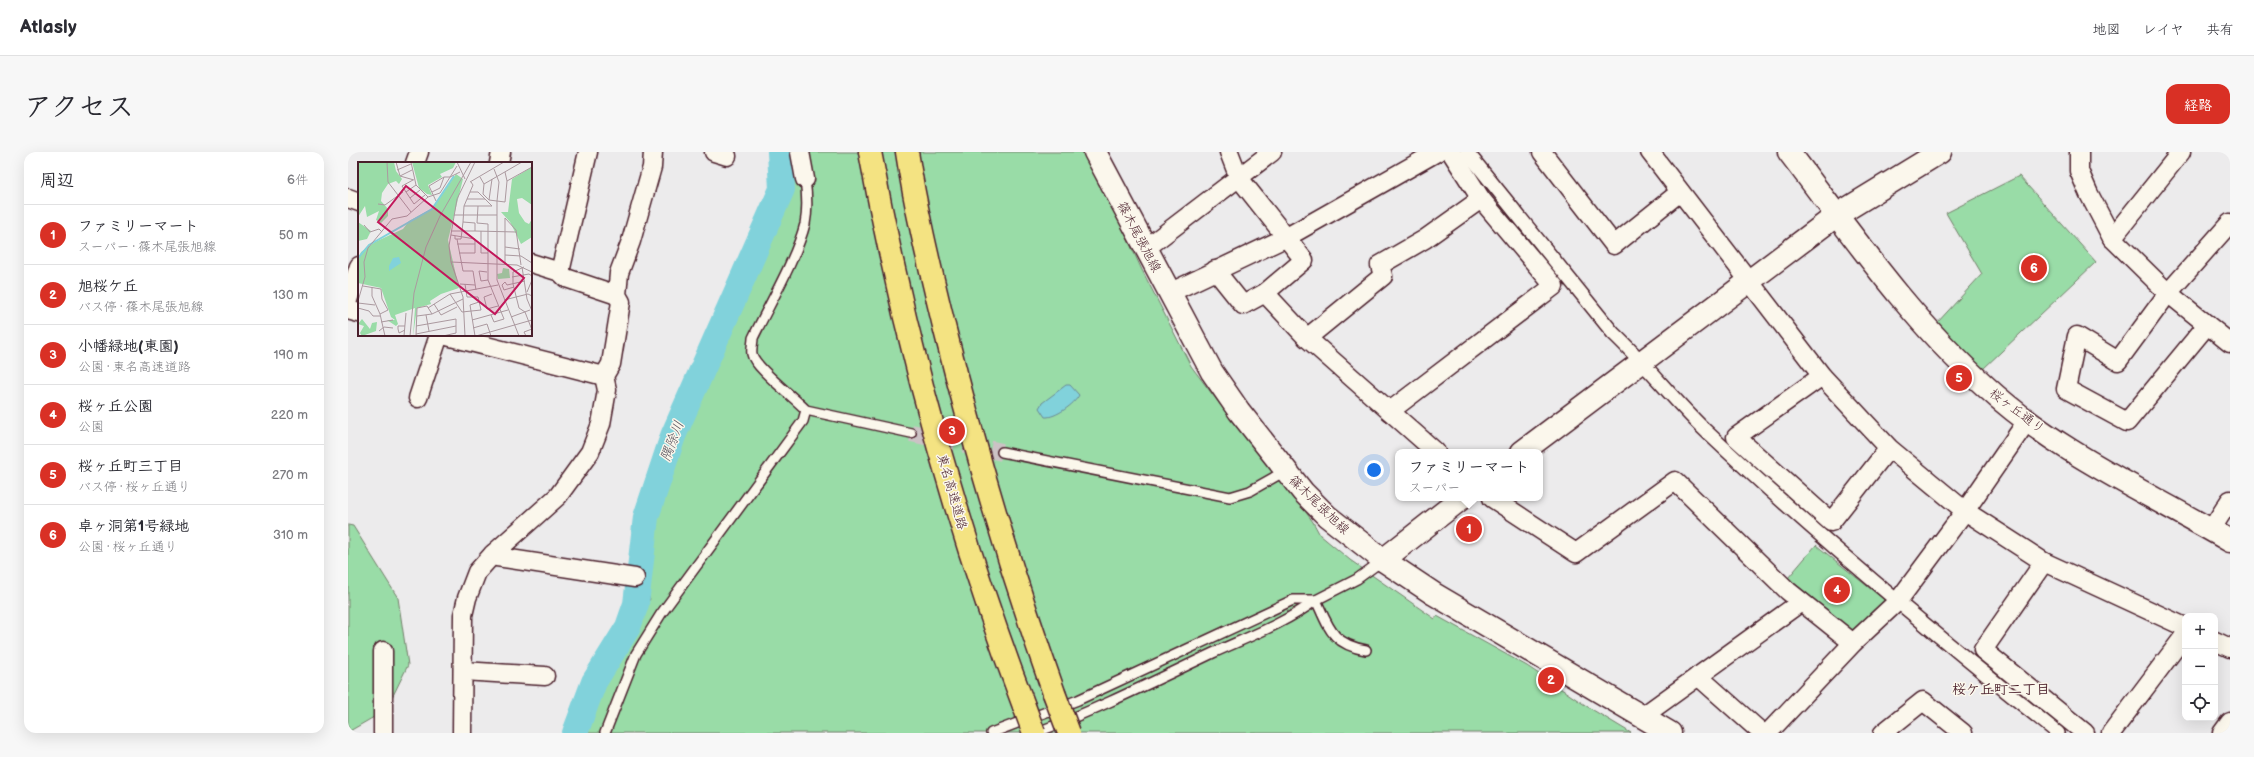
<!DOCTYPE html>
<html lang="ja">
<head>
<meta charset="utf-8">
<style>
	:root { --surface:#fff; --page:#f7f7f7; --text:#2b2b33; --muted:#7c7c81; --line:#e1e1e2; --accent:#d93025 }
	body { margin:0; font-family:"Balsamiq Sans","Klee One",sans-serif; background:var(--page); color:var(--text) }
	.controls { position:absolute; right:12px; bottom:12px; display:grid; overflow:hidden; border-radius:8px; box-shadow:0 4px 16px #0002 }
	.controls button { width:36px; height:36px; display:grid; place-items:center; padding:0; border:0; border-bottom:1px solid var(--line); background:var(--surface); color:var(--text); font:20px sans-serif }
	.you { position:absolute; left:1026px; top:318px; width:14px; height:14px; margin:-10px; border:3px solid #fff; border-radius:50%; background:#1a73e8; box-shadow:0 0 0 6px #1a73e833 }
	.badge { display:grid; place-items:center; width:26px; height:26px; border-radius:50%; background:var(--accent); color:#fff; font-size:13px; font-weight:700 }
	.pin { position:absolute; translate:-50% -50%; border:2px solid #fff; box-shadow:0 1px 4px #0006 }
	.popup { position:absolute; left:1047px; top:297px; width:148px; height:52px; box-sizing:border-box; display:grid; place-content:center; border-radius:8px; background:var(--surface); filter:drop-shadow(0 1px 3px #0005); font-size:13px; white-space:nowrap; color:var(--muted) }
	.popup b { font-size:15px; color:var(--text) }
	.popup::after { content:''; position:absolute; left:50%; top:100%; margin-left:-8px; border:8px solid transparent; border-top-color:var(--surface) }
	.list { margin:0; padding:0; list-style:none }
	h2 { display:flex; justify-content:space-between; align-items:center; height:52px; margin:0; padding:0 16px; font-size:17px }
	h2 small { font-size:13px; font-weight:400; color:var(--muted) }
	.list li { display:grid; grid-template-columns:26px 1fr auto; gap:12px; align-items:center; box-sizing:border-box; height:60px; padding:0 16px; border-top:1px solid var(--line) }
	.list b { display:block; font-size:15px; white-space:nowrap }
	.list p { margin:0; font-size:13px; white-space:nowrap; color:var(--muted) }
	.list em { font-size:13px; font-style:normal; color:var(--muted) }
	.icon { flex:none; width:22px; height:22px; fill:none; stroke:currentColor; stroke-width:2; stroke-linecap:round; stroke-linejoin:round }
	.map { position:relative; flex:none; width:1882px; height:581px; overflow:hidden; border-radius:12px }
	header { display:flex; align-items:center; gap:24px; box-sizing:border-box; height:56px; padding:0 20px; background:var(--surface); border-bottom:1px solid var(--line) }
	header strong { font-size:19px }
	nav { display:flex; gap:22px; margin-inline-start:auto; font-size:14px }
	.intro { display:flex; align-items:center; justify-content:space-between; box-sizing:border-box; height:96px; padding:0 24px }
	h1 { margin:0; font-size:28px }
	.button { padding:10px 18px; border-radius:12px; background:var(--accent); color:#fff; font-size:14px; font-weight:700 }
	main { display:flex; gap:24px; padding:0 24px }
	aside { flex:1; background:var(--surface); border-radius:12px; box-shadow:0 4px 16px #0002 }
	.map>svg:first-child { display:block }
	.green { fill:#99dca7; stroke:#727e69 }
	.water { fill:#81d2db; stroke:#6b8a95 }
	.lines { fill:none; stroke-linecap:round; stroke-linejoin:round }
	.river { stroke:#81d2db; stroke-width:26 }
	.minor-tunnel { stroke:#ccc2c5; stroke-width:18; stroke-dasharray:18 9; stroke-linecap:butt }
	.service-casing { stroke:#4a1f2b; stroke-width:12 }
	.pedestrian-casing { stroke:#4a1f2b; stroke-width:16 }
	.minor-casing { stroke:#4a1f2b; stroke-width:21 }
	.tertiary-casing { stroke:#4a1f2b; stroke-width:25 }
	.secondary-casing { stroke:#4a1f2b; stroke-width:25 }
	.motorway-casing { stroke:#4a1f2b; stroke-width:25 }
	.service { stroke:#fbf7ec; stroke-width:9 }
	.pedestrian { stroke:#fbf7ec; stroke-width:13 }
	.minor { stroke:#fbf7ec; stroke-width:18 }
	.tertiary { stroke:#fbf7ec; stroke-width:22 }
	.secondary { stroke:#fbf7ec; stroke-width:22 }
	.motorway { stroke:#f4e382; stroke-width:22 }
	.motorway-bridge-casing { stroke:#4a1f2b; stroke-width:25; stroke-linecap:butt }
	.motorway-bridge { stroke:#f4e382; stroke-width:22 }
	.labels { text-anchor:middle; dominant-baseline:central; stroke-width:3; stroke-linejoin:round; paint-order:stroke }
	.street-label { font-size:13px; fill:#4a1f2b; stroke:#fbf7ec }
	.water-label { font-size:14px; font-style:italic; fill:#5a5560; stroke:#fbf7ec }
	.neighbourhood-label { font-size:14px; font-weight:bold; fill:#4a1f2b; stroke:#fbf7ec }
	.inset-river { fill:none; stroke:#81d2db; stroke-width:2 }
	.inset-road { fill:none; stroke:#ab999f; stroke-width:1 }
	.view { fill:#c2185b; fill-opacity:0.15; stroke:#c2185b; stroke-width:2 }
	.inset-edge { fill:none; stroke:#4a1f2b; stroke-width:2 }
</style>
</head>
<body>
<header>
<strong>Atlasly</strong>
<nav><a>地図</a><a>レイヤ</a><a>共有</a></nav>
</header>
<div class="intro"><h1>アクセス</h1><a class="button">経路</a></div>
<main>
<aside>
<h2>周辺<small>6件</small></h2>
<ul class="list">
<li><span class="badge">1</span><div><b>ファミリーマート</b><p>スーパー · 篠木尾張旭線</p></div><em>50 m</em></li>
<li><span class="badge">2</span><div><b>旭桜ケ丘</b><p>バス停 · 篠木尾張旭線</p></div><em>130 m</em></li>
<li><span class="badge">3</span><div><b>小幡緑地(東園)</b><p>公園 · 東名高速道路</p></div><em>190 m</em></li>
<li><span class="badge">4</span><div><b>桜ヶ丘公園</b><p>公園</p></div><em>220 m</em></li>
<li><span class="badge">5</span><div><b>桜ヶ丘町三丁目</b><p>バス停 · 桜ヶ丘通り</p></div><em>270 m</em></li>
<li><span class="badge">6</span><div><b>卓ヶ洞第1号緑地</b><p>公園 · 桜ヶ丘通り</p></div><em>310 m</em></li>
</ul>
</aside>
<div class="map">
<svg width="1882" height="581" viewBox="0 0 1882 581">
	<rect width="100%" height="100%" fill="#ecebec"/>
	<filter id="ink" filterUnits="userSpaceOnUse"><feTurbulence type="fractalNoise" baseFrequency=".025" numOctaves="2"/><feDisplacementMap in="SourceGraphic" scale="8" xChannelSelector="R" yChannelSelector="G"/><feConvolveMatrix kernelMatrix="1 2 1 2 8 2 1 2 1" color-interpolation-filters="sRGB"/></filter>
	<g filter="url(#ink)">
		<g class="green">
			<path d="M437,0H739L794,118L843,214L886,271L922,310L965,370L972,383L1002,408L1087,467L1089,464L1179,514L1240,555L1283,581H231L253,524L302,447L290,422L286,393L301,335L330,260L440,17Z"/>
			<path d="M1671,24L1748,110L1635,217L1588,172L1634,122L1598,61Z"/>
			<path d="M0,373L5,374L50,446L60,513L38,558L0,580Z"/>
			<path d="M1468,393L1539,450L1509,482L1440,426Z"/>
		</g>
		<path class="water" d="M718,233H722L731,243C727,252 707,266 697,265L691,256L694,251Z"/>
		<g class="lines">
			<path class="river" d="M227,581L246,530L280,475L288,452L298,365L325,284L434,37L432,0"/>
			<path class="minor-tunnel" d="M563,281L654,300"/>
			<defs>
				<g id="service">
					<path d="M457,27C459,42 460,57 457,72C448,107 421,153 405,186C405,191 403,197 404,202C406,215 447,246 458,258L563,281"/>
					<path d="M654,300L882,345L902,339L937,319"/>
					<path d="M1018,498C984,492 981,476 968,448L1009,427L1035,408"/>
					<path d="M257,581L288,502L313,462L455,269L458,258"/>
					<path d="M643,581L730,548L945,448H968"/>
					<path d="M687,581C748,558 806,529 865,501C900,485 938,471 968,448"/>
				</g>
				<path id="pedestrian" d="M1119,0L1265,181C1299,213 1327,250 1361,282C1472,387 1590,485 1710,581"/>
				<g id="minor">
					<path d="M366,0L379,4"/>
					<path d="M452,0L457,27"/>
					<path d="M1194,0L1266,93L1332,40"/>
					<path d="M1302,0L1474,224L1541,296L1617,359L1696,410L1837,475"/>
					<path d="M1731,0V19L1741,42L1764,86L1820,141L1882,191"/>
					<path d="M67,11L71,0"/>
					<path d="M151,11L153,0"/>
					<path d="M0,46L11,50"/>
					<path d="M1764,86L1833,0"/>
					<path d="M797,97L924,0"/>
					<path d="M183,111L212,120L240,0"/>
					<path d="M867,118L895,153L917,141L956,108L891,26L881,0"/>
					<path d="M212,120L218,126L269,143"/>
					<path d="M821,141L939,85L1089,0"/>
					<path d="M917,141L959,186L1088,300"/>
					<path d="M0,148L11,114"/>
					<path d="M0,158L11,161"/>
					<path d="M1859,173L1779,270L1718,237L1729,184L1770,209L1820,141L1882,71"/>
					<path d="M95,183L256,224"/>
					<path d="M959,186L1035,124L1032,113L1077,87L1133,47"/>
					<path d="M1474,224L1388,285L1483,370L1541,296"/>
					<path d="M70,246L91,183"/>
					<path d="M1042,259L1206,134L1133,47L1103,0"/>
					<path d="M1144,346L1228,401L1327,329L1440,439L1505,491"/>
					<path d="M1863,378L1882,348"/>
					<path d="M145,402L149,405L287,426"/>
					<path d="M1696,410L1635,498L1737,581"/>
					<path d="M1867,489L1882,496"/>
					<path d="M115,519L197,524"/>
					<path d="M1350,524L1414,581"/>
					<path d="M1295,564L1453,450"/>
					<path d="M35,581V499"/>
					<path d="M114,581L115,463L119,446L129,420L145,402L210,344L242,300L253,272L259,238L256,224L263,212L273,150L269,143L271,121L283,89L304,15L305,0"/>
					<path d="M1420,581L1505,491L1550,449L1617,359L1679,269"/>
					<path d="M1535,581L1575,549L1615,581"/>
					<path d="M1763,581L1837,483"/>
					<path d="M1874,581L1882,570"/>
				</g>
				<g id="tertiary">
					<path d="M1441,0C1503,81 1561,166 1637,234C1708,300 1799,340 1882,389"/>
					<path d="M1174,300L1489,63L1592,0"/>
					<path d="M1035,408L1114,346"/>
				</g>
				<path id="secondary" d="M747,0L864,220L891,259L955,340L979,364L1035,408L1086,442L1322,581"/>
				<g id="motorway">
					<path d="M522,0C557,189 608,375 676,554"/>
					<path d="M559,0C568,59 582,116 596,174C627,299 663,420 706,541"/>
				</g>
			</defs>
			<use href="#service" class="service-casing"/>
			<use href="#pedestrian" class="pedestrian-casing"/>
			<use href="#minor" class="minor-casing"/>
			<use href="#tertiary" class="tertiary-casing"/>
			<use href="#secondary" class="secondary-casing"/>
			<use href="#motorway" class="motorway-casing"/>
			<use href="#service" class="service"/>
			<use href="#pedestrian" class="pedestrian"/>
			<use href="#minor" class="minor"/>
			<use href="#tertiary" class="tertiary"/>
			<use href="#secondary" class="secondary"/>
			<use href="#motorway" class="motorway"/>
			<defs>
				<g id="motorway-bridge">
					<path d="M706,541L721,581"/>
					<path d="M676,554L686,581"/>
				</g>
			</defs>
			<use href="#motorway-bridge" class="motorway-bridge-casing"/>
			<use href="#motorway-bridge" class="motorway-bridge"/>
		</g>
	</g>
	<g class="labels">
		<g class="street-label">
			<text transform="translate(791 85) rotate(62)">篠木尾張旭線</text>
			<text transform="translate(1669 259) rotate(37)">桜ヶ丘通り</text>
			<text transform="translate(604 340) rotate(74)">東名高速道路</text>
			<text transform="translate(971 353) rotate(44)">篠木尾張旭線</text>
		</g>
		<g class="water-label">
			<text transform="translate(324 289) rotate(-69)">隅除川</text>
		</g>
		<g class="neighbourhood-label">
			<text x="1653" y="537">桜ケ丘町二丁目</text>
		</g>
	</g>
	<g transform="translate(10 10)">
		<rect width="174" height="174" fill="#ecebec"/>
		<path d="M0,0H36L38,9L44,17L41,22L38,19L30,22L24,31L23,39L30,47V54L23,61L18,58L21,49L9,55L7,44L0,55ZM54,0H98L95,6L82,12L84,15L70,23L74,33L69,32L61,26ZM174,5V43L164,36L159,37L161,51L167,60L171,62L174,57V75L163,82L152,60L143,50H150L154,17ZM98,12L105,17L90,78L101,126L83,132L72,139L73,142L59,146L55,174L57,146L37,153L40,162L38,164L29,158H37L33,155L23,126L0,121V97L3,90L17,80L45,67L51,59L75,46ZM0,60L13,69L9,77L0,79ZM145,106L151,107L152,116L140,117L139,112L144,111ZM4,157L12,167L14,161L19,160L18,169L4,174L2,171L6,164L0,162Z" fill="#99dca7"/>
		<path d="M41,95L43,101L31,109V104L35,96Z" fill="#81d2db"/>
		<path class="inset-river" d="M0,96L11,83L74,47L96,14"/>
		<path class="inset-road" d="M29,0L30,20L53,50M38,0L42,14L56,18M53,0L58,23L70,35M99,0L107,17M136,7L141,20L139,39V118L161,174M39,8L53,2M42,14L54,8M122,15L126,22L125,32L131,38L134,17M149,19L174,5M112,20L146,0M113,20L115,23L106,44L105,60L117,61V69L158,70M126,22L164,0M62,28L52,36L56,42L67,33M48,30L58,23M74,30L82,26L86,15M112,30H120L134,44M52,36L44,24L55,18M109,37H127M131,38L147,40L149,19L147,10M78,39L71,24L86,15H92L102,10M20,42L27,43L45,30M106,44H134M120,44L119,61L130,62V118L146,157L136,160L133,153M96,53H139M147,56L158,68L163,103M6,63L12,70L21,67L24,70M93,69H117M123,69V91H130M93,73L117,77V91H101M97,74V77H103L105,60M99,77L105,109H115L118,128M99,82H117M147,85L162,87M147,93L163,94L174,101M93,100L159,103L174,110M147,101V56M164,105L169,137L174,149M166,105L155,110V122L161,146L167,150L174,168M129,110L121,109L123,119L130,118M154,115L171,112L174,114M102,122L117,123M5,124L23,127L24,137L30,148L22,152L27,174M14,125V134L22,152M156,125L146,128L144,123L147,120L149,123L167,119M169,130L174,118M92,132L104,150L123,148L120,135H109L107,122M134,132L126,135L129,147L140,144M146,138L170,132L174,134M0,139L7,115L6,100L10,86L34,57L49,54L70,35L82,31L99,4M0,141L17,143M76,142L83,153L99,145M0,146L11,149L15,154H22M70,146L92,132L140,123M68,153L71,169M59,154L74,152L105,137M153,155L172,148M114,158L150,148M23,160L35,158M58,164L98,157V171L85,174M115,166L129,162L133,174M47,168L41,171L40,167V164H47M21,169L26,165L35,166M58,172L98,164M46,174L48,151M52,174L56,131L68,85L82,54L113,0M58,174L59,146L69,144L74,152M107,174L105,135L93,100L91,84L99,37L117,0M117,174L112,143L121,140M118,174L174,158M168,174L166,170L174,167"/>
		<path class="view" d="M48,24L166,116L137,152L20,60Z"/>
		<rect width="174" height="174" class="inset-edge"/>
	</g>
</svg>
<div class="controls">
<button>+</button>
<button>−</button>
<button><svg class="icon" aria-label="locate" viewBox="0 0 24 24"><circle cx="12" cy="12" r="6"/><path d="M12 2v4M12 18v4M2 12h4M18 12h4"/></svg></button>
</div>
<div class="you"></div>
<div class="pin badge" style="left:1121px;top:377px">1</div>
<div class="popup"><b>ファミリーマート</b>スーパー</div>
<div class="pin badge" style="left:1203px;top:528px">2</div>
<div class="pin badge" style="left:604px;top:279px">3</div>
<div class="pin badge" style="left:1489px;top:438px">4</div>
<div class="pin badge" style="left:1611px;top:226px">5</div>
<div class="pin badge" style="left:1686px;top:116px">6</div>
</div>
</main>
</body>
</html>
